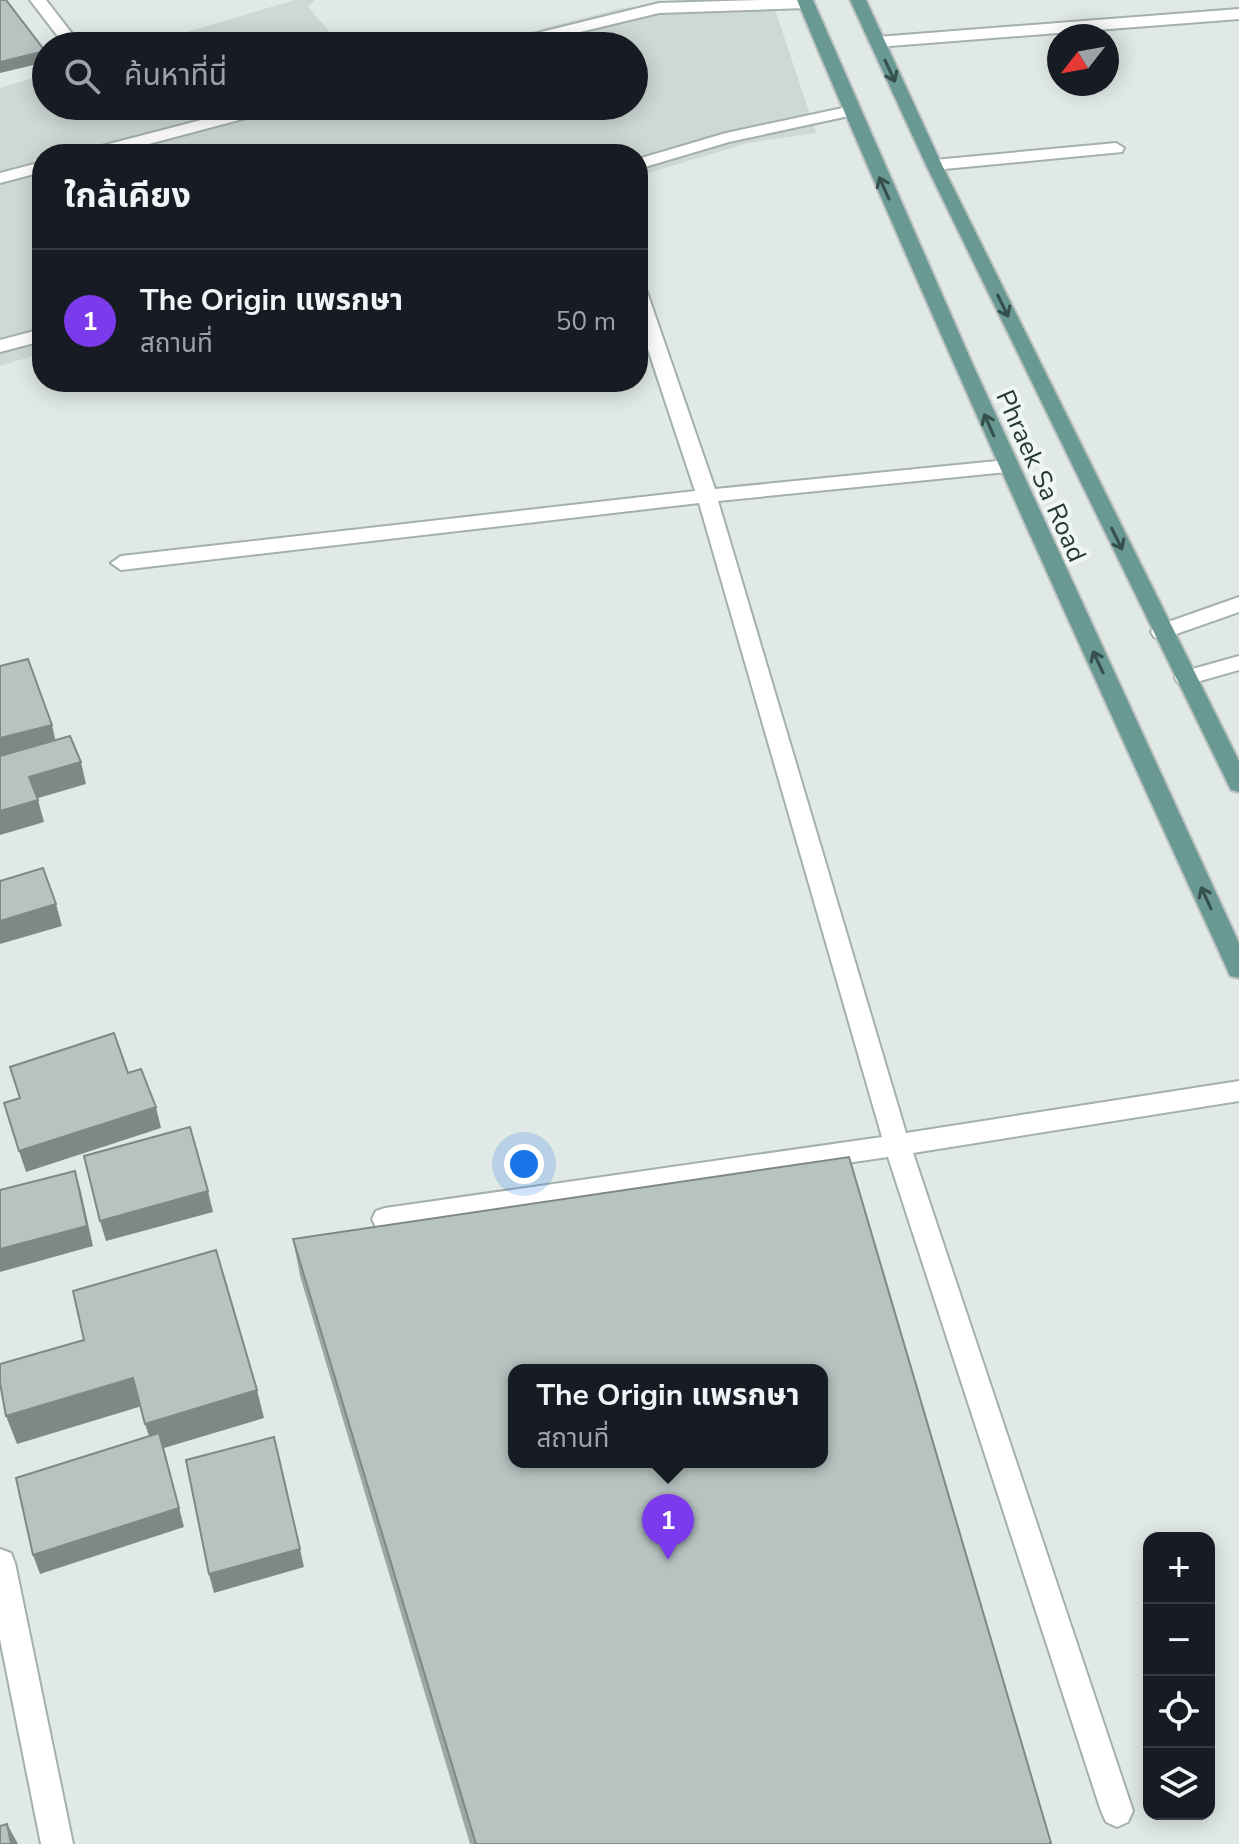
<!DOCTYPE html>
<html lang="th">
<head>
<meta charset="utf-8">
<style>
	:root { --surface:#171b24; --page:#20242c; --text:#f1f3f6; --muted:#9ea1a6; --line:#363941; --accent:#7c3aed }
	body { margin:0; font-family:"Nunito Sans","Noto Sans Thai",sans-serif; background:var(--page); color:var(--text) }
	.controls { position:absolute; right:24px; bottom:24px; display:grid; overflow:hidden; border-radius:16px; box-shadow:0 4px 20px #0003 }
	.controls button { width:72px; height:72px; display:grid; place-items:center; padding:0; border:0; border-bottom:2px solid var(--line); background:var(--surface); color:var(--text); font:40px sans-serif }
	.compass { position:absolute; left:1047px; top:24px; width:72px; height:72px; border-radius:50%; background:var(--surface); box-shadow:0 4px 20px #0003; rotate:239deg }
	.you { position:absolute; left:524px; top:1164px; width:28px; height:28px; margin:-20px; border:6px solid #fff; border-radius:50%; background:#1a73e8; box-shadow:0 0 0 12px #1a73e833 }
	.badge { display:grid; place-items:center; width:52px; height:52px; border-radius:50%; background:var(--accent); color:#fff; font-size:26px; font-weight:700 }
	.pin { position:absolute; translate:-50% -66px; filter:drop-shadow(0 2px 4px #0008) }
	.pin::after { content:''; position:absolute; top:42px; width:28px; height:24px; background:inherit; clip-path:polygon(0 0,100% 0,50% 100%) }
	.popup { position:absolute; left:508px; top:1364px; width:320px; height:104px; box-sizing:border-box; display:grid; place-content:center; border-radius:16px; background:var(--surface); filter:drop-shadow(0 2px 6px #0005); font-size:26px; white-space:nowrap; color:var(--muted) }
	.popup b { font-size:30px; color:var(--text) }
	.popup::after { content:''; position:absolute; left:50%; top:100%; margin-left:-16px; border:16px solid transparent; border-top-color:var(--surface) }
	.list { margin:0; padding:0; list-style:none }
	h2 { display:flex; justify-content:space-between; align-items:center; height:104px; margin:0; padding:0 32px; font-size:34px }
	h2 small { font-size:26px; font-weight:400; color:var(--muted) }
	.list li { display:grid; grid-template-columns:52px 1fr auto; gap:24px; align-items:center; box-sizing:border-box; height:144px; padding:0 32px; border-top:2px solid var(--line) }
	.list b { display:block; font-size:30px; white-space:nowrap }
	.list p { margin:0; font-size:26px; white-space:nowrap; color:var(--muted) }
	.list em { font-size:26px; font-style:normal; color:var(--muted) }
	.icon { flex:none; width:44px; height:44px; fill:none; stroke:currentColor; stroke-width:2; stroke-linecap:round; stroke-linejoin:round }
	.map { position:relative; flex:none; width:1239px; height:1844px; overflow:hidden }
	.search { position:absolute; background:var(--surface); box-shadow:0 4px 20px #0003; left:32px; top:32px; width:616px; height:88px; display:flex; align-items:center; gap:20px; box-sizing:border-box; padding:0 28px; border-radius:44px; color:var(--muted); font-size:30px }
	.panel { position:absolute; background:var(--surface); box-shadow:0 4px 20px #0003; left:32px; top:144px; width:616px; height:248px; border-radius:32px }
	.map>svg:first-child { display:block }
	.built { fill:#ced8d5 }
	.lines { fill:none; stroke-linecap:round; stroke-linejoin:round }
	.minor-casing { stroke:#a4b0ad; stroke-width:4 }
	.major-casing { stroke:#bdc3c2; stroke-width:4 }
	.minor { fill:#fff; fill-rule:evenodd }
	.major { fill:#6a9994; fill-rule:evenodd }
	.wall { fill:#9da8a5 }
	.shaded-wall { fill:#7f8886 }
	.building { fill:#b6c3c0; stroke:#7f8886; stroke-width:2; fill-rule:evenodd }
	.oneway { stroke:#35504d }
	.labels { text-anchor:middle; dominant-baseline:central; stroke-width:8; stroke-linejoin:round; paint-order:stroke }
	.street-label { font-size:26px; fill:#233735; stroke:#f0f6f4 }
</style>
</head>
<body>
<div class="map">
<svg width="1239" height="1844" viewBox="0 0 1239 1844">
	<rect width="100%" height="100%" fill="#e0e9e6"/>
	<g class="built">
		<path d="M295,0H315L308,7L342,46H139Z"/>
		<path d="M697,0H772L816,133L748,143L638,176V154H42V353L0,366V88L46,74V106H634V46H478L617,9Z"/>
	</g>
	<g class="lines">
		<defs>
			<g id="minor">
				<path d="M30,0H46L77,40L75,43H63Z"/>
				<path d="M759,0H812L814,3L806,8L659,13L522,46H495L497,43L659,3Z"/>
				<path d="M1239,9V19L877,47L869,42L877,37Z"/>
				<path d="M255,106H282L280,109L111,154H84L86,150Z"/>
				<path d="M852,106L860,111L858,114L729,142L638,169V159L726,133Z"/>
				<path d="M1116,143L1124,148L1122,152L934,170L926,165L934,160Z"/>
				<path d="M42,162V172L0,183V173Z"/>
				<path d="M638,287L647,292L715,489L1007,460L1017,466L1007,472L718,501L906,1133L1239,1081V1101L913,1153L1133,1811L1128,1822L1117,1827L1106,1822L1101,1811L888,1157L385,1230L376,1227L372,1219L376,1211L385,1208L882,1137L699,503L121,570L111,563L121,556L695,491L638,319Z"/>
				<path d="M42,329V341L0,352V340Z"/>
				<path d="M1239,597V612L1162,639L1154,637L1151,632L1154,627Z"/>
				<path d="M1239,656V670L1186,685L1178,683L1175,678L1178,673Z"/>
				<path d="M0,1549L11,1553L15,1563L73,1844H41L0,1639Z"/>
			</g>
			<g id="major">
				<path d="M797,0H813L973,365L1239,943V978L1230,976L1227,969C1080,647 934,326 797,0Z"/>
				<path d="M850,0H866L942,165L1239,761V792L1231,790L1228,784L926,165Z"/>
			</g>
		</defs>
		<use href="#minor" class="minor-casing"/>
		<use href="#major" class="major-casing"/>
		<use href="#minor" class="minor"/>
		<use href="#major" class="major"/>
	</g>
	<path class="wall" d="M293,1239L1051,1843L1050,1844H470L300,1276Z"/>
	<g class="shaded-wall">
		<path d="M45,51L46,62L0,73V62Z"/>
		<path d="M52,725L57,747L0,762V738Z"/>
		<path d="M81,762L86,784L35,799L29,777Z"/>
		<path d="M38,800L44,822L0,835V811Z"/>
		<path d="M56,904L62,926L0,944V921Z"/>
		<path d="M156,1107L161,1128L26,1172L19,1151Z"/>
		<path d="M75,1171L81,1192L93,1246L0,1272V1249Z"/>
		<path d="M208,1191L213,1212L106,1241L100,1221Z"/>
		<path d="M133,1378L142,1406L17,1444L6,1416Z"/>
		<path d="M257,1390L264,1418L164,1448L184,1527L40,1574L33,1555L154,1451L145,1424Z"/>
		<path d="M300,1549L304,1567L214,1593L209,1574Z"/>
		<path d="M7,1824L18,1844H11Z"/>
	</g>
	<g class="building">
		<path d="M0,0H6L45,51L0,62Z"/>
		<path d="M28,659L52,725L0,738V666Z"/>
		<path d="M70,736L81,762L29,777L38,800L0,811V756Z"/>
		<path d="M43,868L56,904L0,921V881Z"/>
		<path d="M114,1033L128,1073L141,1069L156,1107L19,1151L4,1103L20,1098L10,1067Z"/>
		<path d="M190,1127L208,1191L100,1221L84,1156Z"/>
		<path d="M849,1157L1051,1843L1048,1844H476L293,1239ZM514,1370H822V1462H514Z"/>
		<path d="M75,1171L87,1226L0,1249V1190Z"/>
		<path d="M216,1250L257,1390L145,1424L133,1378L6,1416L0,1383V1364L84,1340L73,1291Z"/>
		<path d="M159,1433L179,1508L33,1555L16,1478Z"/>
		<path d="M274,1437L300,1549L209,1574L186,1460Z"/>
		<path d="M7,1824L11,1844H0V1826Z"/>
	</g>
	<defs><path id="oneway-shaft" d="M-6 0H5M1.5-3L5.5 0L1.5 3" fill="none" stroke-width="1.6" stroke-linecap="round" stroke-linejoin="round" transform="scale(2)"/></defs>
	<g class="oneway">
		<use href="#oneway-shaft" transform="translate(890 71) rotate(65)"/>
		<use href="#oneway-shaft" transform="translate(884 188) rotate(-114)"/>
		<use href="#oneway-shaft" transform="translate(1003 306) rotate(64)"/>
		<use href="#oneway-shaft" transform="translate(989 425) rotate(-114)"/>
		<use href="#oneway-shaft" transform="translate(1117 539) rotate(64)"/>
		<use href="#oneway-shaft" transform="translate(1098 662) rotate(-115)"/>
		<use href="#oneway-shaft" transform="translate(1206 898) rotate(-115)"/>
	</g>
	<g class="labels">
		<g class="street-label">
			<text transform="translate(1041 476) rotate(66)">Phraek Sa Road</text>
		</g>
	</g>
</svg>
<div class="controls">
<button>+</button>
<button>−</button>
<button><svg class="icon" aria-label="locate" viewBox="0 0 24 24"><circle cx="12" cy="12" r="6"/><path d="M12 2v4M12 18v4M2 12h4M18 12h4"/></svg></button>
<button><svg class="icon" aria-label="layers" viewBox="0 0 24 24"><path d="M12 4l9 5-9 5-9-5zM3 14l9 5 9-5"/></svg></button>
</div>
<svg class="compass" viewBox="-18 -18 36 36"><path d="M0-13l5 13h-10z" fill="#e53935"/><path d="M0 13l5-13h-10z" fill="#9ea1a6"/></svg>
<div class="you"></div>
<div class="pin badge" style="left:668px;top:1560px">1</div>
<div class="popup"><b>The Origin แพรกษา</b>สถานที่</div>
<div class="search"><svg class="icon" aria-label="search" viewBox="0 0 24 24"><circle cx="10" cy="10" r="6"/><path d="M15 15l6 6"/></svg>ค้นหาที่นี่</div>
<section class="panel">
<h2>ใกล้เคียง<small></small></h2>
<ul class="list">
<li><span class="badge">1</span><div><b>The Origin แพรกษา</b><p>สถานที่</p></div><em>50 m</em></li>
</ul>
</section>
</div>
</body>
</html>
